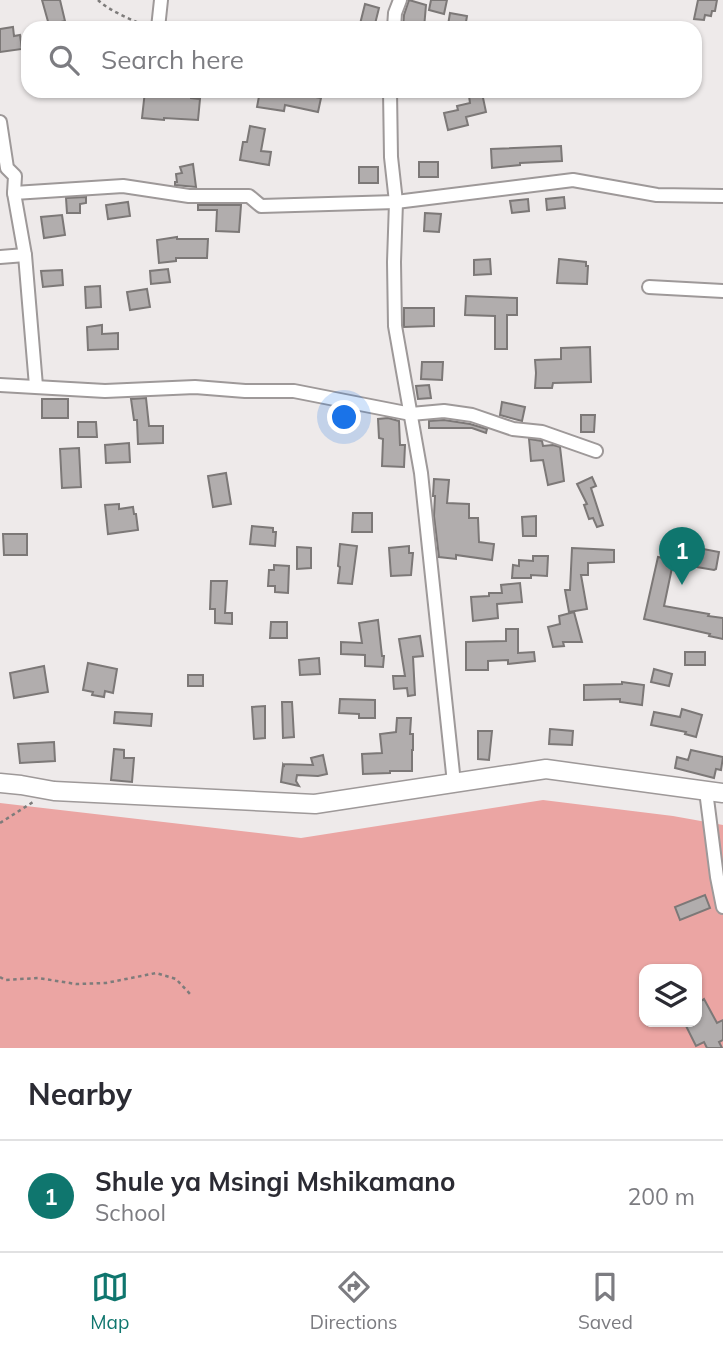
<!DOCTYPE html>
<html lang="en">
<head>
<meta charset="utf-8">
<style>
	:root { --surface:#fff; --page:#f2f2f3; --text:#2b2b33; --muted:#7c7c81; --line:#e1e1e2; --accent:#0f766e }
	body { margin:0; font-family:Mulish,sans-serif; background:var(--page); color:var(--text) }
	.controls { position:absolute; right:21px; bottom:21px; display:grid; overflow:hidden; border-radius:14px; box-shadow:0 2px 5px #0004 }
	.controls button { width:63px; height:63px; display:grid; place-items:center; padding:0; border:0; border-bottom:2px solid var(--line); background:var(--surface); color:var(--text); font:35px sans-serif }
	.you { position:absolute; left:345px; top:418px; width:24px; height:24px; margin:-18px; border:5px solid #fff; border-radius:50%; background:#1a73e8; box-shadow:0 0 0 10px #1a73e833 }
	.badge { display:grid; place-items:center; width:46px; height:46px; border-radius:50%; background:var(--accent); color:#fff; font-size:23px; font-weight:700 }
	.pin { position:absolute; translate:-50% -58px; filter:drop-shadow(0 2px 4px #0008) }
	.pin::after { content:''; position:absolute; top:37px; width:24px; height:21px; background:inherit; clip-path:polygon(0 0,100% 0,50% 100%) }
	.list { margin:0; padding:0; list-style:none }
	h2 { display:flex; justify-content:space-between; align-items:center; height:91px; margin:0; padding:0 28px; font-size:30px }
	h2 small { font-size:23px; font-weight:400; color:var(--muted) }
	.list li { display:grid; grid-template-columns:46px 1fr auto; gap:21px; align-items:center; box-sizing:border-box; height:112px; padding:0 28px; border-top:2px solid var(--line) }
	.list b { display:block; font-size:26px; white-space:nowrap }
	.list p { margin:0; font-size:23px; white-space:nowrap; color:var(--muted) }
	.list em { font-size:23px; font-style:normal; color:var(--muted) }
	.icon { flex:none; width:38px; height:38px; fill:none; stroke:currentColor; stroke-width:2; stroke-linecap:round; stroke-linejoin:round }
	.map { position:relative; flex:none; width:723px; height:1048px; overflow:hidden }
	.search { position:absolute; background:var(--surface); box-shadow:0 2px 5px #0004; left:21px; right:21px; top:21px; height:77px; display:flex; align-items:center; gap:18px; box-sizing:border-box; padding:0 24px; border-radius:21px; color:var(--muted); font-size:26px }
	.sheet { height:203px; background:var(--surface) }
	nav { display:flex; justify-content:space-around; align-items:center; box-sizing:border-box; height:98px; border-top:2px solid var(--line); background:var(--surface); font-size:19px; color:var(--muted) }
	nav a { display:grid; justify-items:center; gap:4px }
	nav .on { color:var(--accent) }
	.map>svg:first-child { display:block }
	.forest { fill:#eba5a3; fill-rule:evenodd }
	.building { fill:#b1adad; stroke:#7c7877; stroke-width:2 }
	.lines { fill:none; stroke-linecap:round; stroke-linejoin:round }
	.street-casing { stroke:#9e9999; stroke-width:16 }
	.secondary-casing { stroke:#9e9999; stroke-width:21 }
	.path { stroke:#7e7c7b; stroke-width:2.5; stroke-dasharray:3.5 3.5; stroke-linecap:butt }
	.street { stroke:#fff; stroke-width:12 }
	.secondary { stroke:#fff; stroke-width:18 }
</style>
</head>
<body>
<div class="map">
<svg width="723" height="1048" viewBox="0 0 723 1048">
	<rect width="100%" height="100%" fill="#eeeaea"/>
	<path class="forest" d="M543,800L673,816L723,825V1048H0V803L301,838ZM644,969H697V1022H644Z"/>
	<g class="building">
		<path d="M42,0H60L65,21L49,25Z"/>
		<path d="M409,0L426,5L424,28H403L404,15Z"/>
		<path d="M431,0H447L444,14L429,10Z"/>
		<path d="M698,0H717L715,11H712L711,16L705,15L704,20L694,19Z"/>
		<path d="M365,4L379,8L374,28H359Z"/>
		<path d="M450,13L467,16L465,28L448,25Z"/>
		<path d="M13,27L14,36L20,35L22,49L0,52V29Z"/>
		<path d="M145,91H190L191,98L200,99L198,120L164,118V120L142,118Z"/>
		<path d="M260,91H283L321,98L318,112L285,105L284,111L257,107Z"/>
		<path d="M482,93L486,112L466,117L468,125L448,130L444,113L458,110L457,106L470,103L469,96Z"/>
		<path d="M250,126L265,129L261,151L271,152L269,165L240,160L243,142H247Z"/>
		<path d="M561,146L562,161L520,163V165L492,168L491,149Z"/>
		<rect x="419" y="162" width="19" height="15"/>
		<path d="M193,164L196,187L175,185V182H177L176,174L182,173L180,167Z"/>
		<rect x="359" y="167" width="19" height="16"/>
		<path d="M86,197V203L80,204V213H67L66,198Z"/>
		<path d="M564,197L565,208L547,210L546,199Z"/>
		<path d="M528,199L529,211L512,213L510,201Z"/>
		<path d="M128,202L130,216L108,219L106,205Z"/>
		<path d="M198,205H241L239,232L216,231L217,210H198Z"/>
		<path d="M425,213L441,214L439,232L424,231Z"/>
		<path d="M62,215L65,235L44,238L41,217Z"/>
		<path d="M177,237V239H208L207,258H176V261L159,263L157,240Z"/>
		<path d="M490,259L491,274L474,275V260Z"/>
		<path d="M559,259L586,262V266H588L587,284L557,283Z"/>
		<path d="M168,269L170,282L151,284L150,271Z"/>
		<path d="M62,270L63,285L43,287L41,271Z"/>
		<path d="M100,286L101,307L86,308L85,287Z"/>
		<path d="M147,289L150,307L130,310L127,292Z"/>
		<path d="M466,296L517,298V315H507V349H495V316L465,315Z"/>
		<path d="M404,308H434V326L404,327Z"/>
		<path d="M102,325V334L118,333V349L88,350L87,327Z"/>
		<path d="M590,347L591,382L553,383L552,388H535L536,373L535,360L561,359V348Z"/>
		<path d="M422,362H443L442,380L421,379Z"/>
		<path d="M429,385L431,398L418,399L416,386Z"/>
		<path d="M146,398L149,426H163V443L138,444L137,420H134L131,399Z"/>
		<rect x="42" y="399" width="26" height="19"/>
		<path d="M502,402L525,407L522,421L500,415Z"/>
		<path d="M581,415H595L594,432H581Z"/>
		<path d="M388,418L399,421L400,445H405L404,467L382,466L383,439L379,438L378,419Z"/>
		<path d="M444,420L470,424L487,429L486,433L472,428H429V421Z"/>
		<path d="M78,422H96L97,437H78Z"/>
		<path d="M529,439L542,441L543,446L553,445L560,447L564,481L548,485L543,460L531,461Z"/>
		<path d="M129,443L130,462L106,463L105,445Z"/>
		<path d="M79,448L81,487L62,488L60,449Z"/>
		<path d="M226,473L231,504L213,507L208,476Z"/>
		<path d="M592,477L596,486L591,488L603,525L597,527L593,518L589,519L584,505L587,504L577,484Z"/>
		<path d="M434,479L449,480L447,503L469,504V518H478L479,542L494,544L492,560L456,555V559L439,557L434,516L435,496H433Z"/>
		<path d="M119,504V509L133,507L134,514H136L138,530L108,534L105,505Z"/>
		<path d="M353,513H372V532H352Z"/>
		<path d="M536,516V536H523L522,517Z"/>
		<path d="M252,526L273,528V532H276L275,546L250,544Z"/>
		<path d="M3,534H27V555H4Z"/>
		<path d="M672,543L719,552L716,569L714,570L673,563L664,606L709,614L708,616L723,618V639L709,636L710,634L644,619L658,557L668,559L670,545Z"/>
		<path d="M340,544L357,546L352,584L338,583L340,567L338,566Z"/>
		<path d="M409,546V553H413L411,575L391,576L389,548Z"/>
		<path d="M297,547L311,548V568L297,569Z"/>
		<path d="M572,548L614,550V562L588,563V575H581L587,609L569,612L565,590H570Z"/>
		<path d="M533,556H548L547,576L531,575V578H512L513,565L519,566V560L533,561Z"/>
		<path d="M274,565L289,566L288,593L275,592V586H268L269,570H274Z"/>
		<path d="M211,581H227L225,613H232V624L215,623V609H210Z"/>
		<path d="M520,583L522,602L497,604L498,618L473,621L471,597L489,596V593H502L501,585Z"/>
		<path d="M574,612L582,642H563L564,646L553,647L548,627L560,624L559,616Z"/>
		<path d="M378,620L382,656H384L383,667L365,666V655L341,654V642L362,643L359,623Z"/>
		<path d="M271,622H287V638H270Z"/>
		<path d="M506,629H518V653L534,652L535,661L508,664V660L488,661V670H466V642L506,641Z"/>
		<path d="M420,636L423,656L413,657L415,695L408,696L407,688L394,689L393,676H405L399,639Z"/>
		<rect x="685" y="652" width="20" height="13"/>
		<path d="M319,658L320,674L300,675L299,660Z"/>
		<path d="M88,663L117,669L113,693L105,691L104,697L92,695L93,692L83,690Z"/>
		<path d="M44,666L48,692L14,698L10,673Z"/>
		<path d="M654,669L672,674L669,686L651,682Z"/>
		<rect x="188" y="675" width="15" height="11"/>
		<path d="M622,682L644,685L642,705L620,702V699L584,700V685L622,684Z"/>
		<path d="M340,699L375,700V718H359V714L339,713Z"/>
		<path d="M282,702H292L294,737L283,738Z"/>
		<path d="M265,706V738L254,739L252,707Z"/>
		<path d="M682,709L702,715L696,737L685,734L686,732L651,725L654,712L680,717Z"/>
		<path d="M115,712L152,714L151,726L114,723Z"/>
		<path d="M397,718H411L410,734H413V750H412V771H390V773L363,774L362,754L382,753L380,734L396,732Z"/>
		<path d="M550,729L573,731L572,745L549,744Z"/>
		<path d="M478,731H492L489,760L478,759Z"/>
		<path d="M54,742L55,761L20,763L18,744Z"/>
		<path d="M114,749L124,750V758H134L132,782L111,780Z"/>
		<path d="M691,750L723,757L721,770L716,769L714,778L675,768L677,757L688,760Z"/>
		<path d="M323,755L327,774L318,776L297,775L296,781L299,786L281,782L283,765L284,767V764L313,765L311,758Z"/>
		<path d="M705,895L710,908L680,920L675,907Z"/>
		<path d="M704,999L717,1023L723,1020V1040L719,1042L722,1048H707L704,1042L696,1046L686,1026L693,1022H697V1004Z"/>
	</g>
	<g class="lines">
		<defs>
			<g id="street">
				<path d="M158,28L161,0"/>
				<path d="M394,28L395,13L400,0"/>
				<path d="M390,91L391,157L396,202L394,262L395,326L421,473L454,783"/>
				<path d="M0,122L7,168L15,176L14,193L25,255L36,386"/>
				<path d="M14,193L123,186L189,196H249L261,206L396,202L573,180L657,195L723,196"/>
				<path d="M0,257L25,255"/>
				<path d="M649,287L723,291"/>
				<path d="M0,385L105,391L195,387L245,391H294L411,414L444,411L472,415L513,429L542,432L596,451"/>
				<path d="M706,791L717,877L723,907"/>
			</g>
			<path id="secondary" d="M0,783L21,785L54,791L315,804L546,769L723,793"/>
		</defs>
		<use href="#street" class="street-casing"/>
		<use href="#secondary" class="secondary-casing"/>
		<g class="path">
			<path d="M98,0C111,12 131,19 147,27"/>
			<path d="M0,823L33,802"/>
			<path d="M0,977L5,980L38,978L76,984L106,983L156,973L176,979L191,995"/>
		</g>
		<use href="#street" class="street"/>
		<use href="#secondary" class="secondary"/>
	</g>
</svg>
<div class="controls">
<button><svg class="icon" aria-label="layers" viewBox="0 0 24 24"><path d="M12 4l9 5-9 5-9-5zM3 14l9 5 9-5"/></svg></button>
</div>
<div class="you"></div>
<div class="pin badge" style="left:682px;top:585px">1</div>
<div class="search"><svg class="icon" aria-label="search" viewBox="0 0 24 24"><circle cx="10" cy="10" r="6"/><path d="M15 15l6 6"/></svg>Search here</div>
</div>
<section class="sheet">
<h2>Nearby<small></small></h2>
<ul class="list">
<li><span class="badge">1</span><div><b>Shule ya Msingi Mshikamano</b><p>School</p></div><em>200 m</em></li>
</ul>
</section>
<nav>
<a class="on"><svg class="icon" aria-label="map" viewBox="0 0 24 24"><path d="M3 6l6-2 6 2 6-2v14l-6 2-6-2-6 2zM9 4v14M15 6v14"/></svg>Map</a>
<a><svg class="icon" aria-label="directions" viewBox="0 0 24 24"><path d="M12 3l9 9-9 9-9-9zM9 14v-3h6M13 9l2 2-2 2"/></svg>Directions</a>
<a><svg class="icon" aria-label="saved" viewBox="0 0 24 24"><path d="M7 4h10v16l-5-4-5 4z"/></svg>Saved</a>
</nav>
</body>
</html>
